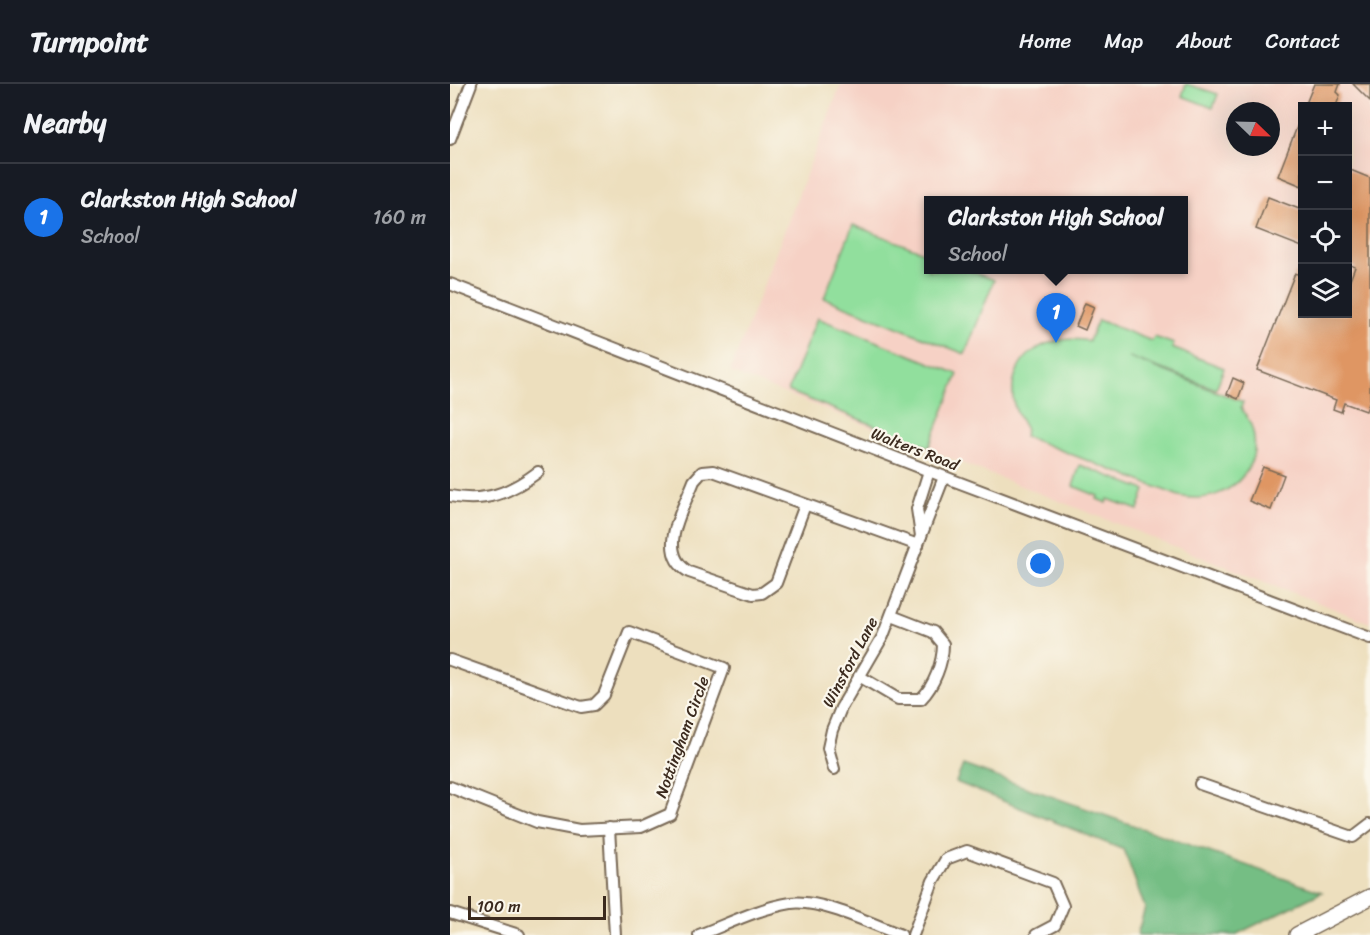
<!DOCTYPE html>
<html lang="en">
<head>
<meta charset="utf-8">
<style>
	:root { --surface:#171b24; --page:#242831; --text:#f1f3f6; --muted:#9ea1a6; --line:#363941; --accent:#1a73e8 }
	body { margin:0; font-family:Sriracha,sans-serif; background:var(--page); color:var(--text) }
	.controls { position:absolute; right:18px; top:18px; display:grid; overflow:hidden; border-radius:0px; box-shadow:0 6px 24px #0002 }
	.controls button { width:54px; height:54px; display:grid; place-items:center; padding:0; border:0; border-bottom:2px solid var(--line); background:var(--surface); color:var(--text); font:30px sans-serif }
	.compass { position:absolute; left:776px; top:18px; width:54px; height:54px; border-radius:50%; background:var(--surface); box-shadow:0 6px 24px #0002; rotate:113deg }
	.scale { position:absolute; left:18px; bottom:15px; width:138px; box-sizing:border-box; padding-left:6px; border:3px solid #3b2a1e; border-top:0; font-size:16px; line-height:21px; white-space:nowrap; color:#3b2a1e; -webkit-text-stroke:4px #fbf7ec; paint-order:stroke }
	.you { position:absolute; left:591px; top:480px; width:21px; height:21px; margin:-15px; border:4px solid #fff; border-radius:50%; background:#1a73e8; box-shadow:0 0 0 9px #1a73e833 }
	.badge { display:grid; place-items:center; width:39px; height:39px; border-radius:50%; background:var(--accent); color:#fff; font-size:20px; font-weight:700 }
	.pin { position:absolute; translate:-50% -50px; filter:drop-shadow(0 2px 3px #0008) }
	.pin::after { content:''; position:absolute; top:32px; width:21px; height:18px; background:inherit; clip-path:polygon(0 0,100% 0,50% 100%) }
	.popup { position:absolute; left:474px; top:112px; width:264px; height:78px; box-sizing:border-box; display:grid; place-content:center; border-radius:0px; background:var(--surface); filter:drop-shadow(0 2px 4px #0005); font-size:20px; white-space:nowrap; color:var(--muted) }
	.popup b { font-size:22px; color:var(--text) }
	.popup::after { content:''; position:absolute; left:50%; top:100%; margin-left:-12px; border:12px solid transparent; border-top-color:var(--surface) }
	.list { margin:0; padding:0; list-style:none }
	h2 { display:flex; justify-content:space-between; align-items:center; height:78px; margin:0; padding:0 24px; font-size:26px }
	h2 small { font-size:20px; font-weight:400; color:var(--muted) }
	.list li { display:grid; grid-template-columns:39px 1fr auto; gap:18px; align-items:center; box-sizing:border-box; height:108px; padding:0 24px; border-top:2px solid var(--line) }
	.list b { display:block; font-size:22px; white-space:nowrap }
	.list p { margin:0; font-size:20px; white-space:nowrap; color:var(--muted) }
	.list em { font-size:20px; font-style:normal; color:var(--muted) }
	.icon { flex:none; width:33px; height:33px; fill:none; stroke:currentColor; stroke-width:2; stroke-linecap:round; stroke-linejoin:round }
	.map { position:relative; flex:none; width:920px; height:851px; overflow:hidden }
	header { display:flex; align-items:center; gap:36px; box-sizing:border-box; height:84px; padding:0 30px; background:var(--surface); border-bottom:2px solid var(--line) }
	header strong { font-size:28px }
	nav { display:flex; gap:33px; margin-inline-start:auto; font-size:21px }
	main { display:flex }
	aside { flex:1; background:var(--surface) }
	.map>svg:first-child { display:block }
	.built { fill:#f6d1c5; fill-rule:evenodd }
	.green { fill:#91df9d; stroke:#66845e; stroke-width:1.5 }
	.forest { fill:#74be84; stroke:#587451; stroke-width:1.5 }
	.building { fill:#df9664 }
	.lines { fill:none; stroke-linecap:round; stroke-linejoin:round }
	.minor-casing { stroke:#796956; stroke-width:14 }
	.highway-casing { stroke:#796956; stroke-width:18 }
	.minor { stroke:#fff; stroke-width:10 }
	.highway { stroke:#fff; stroke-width:15 }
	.labels { text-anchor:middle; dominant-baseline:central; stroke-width:4.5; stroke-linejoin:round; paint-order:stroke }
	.street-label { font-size:16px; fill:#3b2a1e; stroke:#fbf7ec }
</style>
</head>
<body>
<header>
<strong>Turnpoint</strong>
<nav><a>Home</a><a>Map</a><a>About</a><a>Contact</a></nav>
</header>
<main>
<aside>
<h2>Nearby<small></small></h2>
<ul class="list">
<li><span class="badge">1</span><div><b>Clarkston High School</b><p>School</p></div><em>160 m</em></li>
</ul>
</aside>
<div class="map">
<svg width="920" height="851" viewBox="0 0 920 851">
	<rect width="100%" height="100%" fill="#fbf7ec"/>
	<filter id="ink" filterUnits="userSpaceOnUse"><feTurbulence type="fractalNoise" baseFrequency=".0167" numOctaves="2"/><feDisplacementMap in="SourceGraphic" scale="12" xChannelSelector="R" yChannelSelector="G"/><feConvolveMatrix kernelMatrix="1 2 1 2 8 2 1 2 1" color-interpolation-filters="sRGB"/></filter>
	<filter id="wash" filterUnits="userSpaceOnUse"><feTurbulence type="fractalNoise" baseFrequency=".008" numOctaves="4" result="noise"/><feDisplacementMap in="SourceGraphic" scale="24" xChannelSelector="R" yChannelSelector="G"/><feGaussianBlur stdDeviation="1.35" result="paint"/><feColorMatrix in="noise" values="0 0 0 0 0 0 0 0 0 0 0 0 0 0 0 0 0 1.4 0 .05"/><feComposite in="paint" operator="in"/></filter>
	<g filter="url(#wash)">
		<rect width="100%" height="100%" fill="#eddfbe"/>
		<path class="built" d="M391,0H920V539L280,288ZM852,22H898V230H852ZM785,27H821V63H785ZM478,116H734V186H478Z"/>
		<g class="green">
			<path d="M736,0L768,10L763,24L732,12Z"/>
			<path d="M403,141L478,170V186H517L544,196L515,270L374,214Z"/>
			<path d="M367,234L508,290L479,363L338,307Z"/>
			<path d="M648,236L702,257L704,253L724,260L722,264L774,284L766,305L679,273L793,318L791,324C828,371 783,425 729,412L574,352L576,346C572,337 566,330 564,320C555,273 598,248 639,257Z"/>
			<path d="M630,381L695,406L688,426L658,415L657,419L647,415L648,412L623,402Z"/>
		</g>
		<path class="forest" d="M513,681L872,808L785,851H687L695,824L674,766L506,698Z"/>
		<g id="blocks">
			<g class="building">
				<path d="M864,0H890L887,8L890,11L886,22H855Z"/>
				<path d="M903,0H920V17Z"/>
				<path d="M852,30V102L828,92Z"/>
				<path d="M898,85L920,94V316L916,327L894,319L891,328L883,325L886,316L807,286L845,189L852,192V230H898V202L905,183L898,180Z"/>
				<path d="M818,113L852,126V163L806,145Z"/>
				<path d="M635,219L644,223L635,246L626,242Z"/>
				<path d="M783,294L794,299L788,315L777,310Z"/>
				<path d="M813,383L834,391L821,426L799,417Z"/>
			</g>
		</g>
	</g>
	<g filter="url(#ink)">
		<use href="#blocks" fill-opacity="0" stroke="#796956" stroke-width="1.5"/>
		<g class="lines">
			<defs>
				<g id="minor">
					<path d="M0,55L21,0"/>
					<path d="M0,200L505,397L920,554"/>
					<path d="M479,387L467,425L471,452L494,393"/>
					<path d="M0,412C35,419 60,409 88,388"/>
					<path d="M355,421L326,499L312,509L303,510L239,488C205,468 234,424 244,397L252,388L263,387L468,461"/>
					<path d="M0,576L131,623L144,621L154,611L179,548L274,584L220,730L191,743L129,746L87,738L0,703"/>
					<path d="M409,592L448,615H471C484,602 493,579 493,560L483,548L442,532"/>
					<path d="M384,685L378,664L382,646L391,624L433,552L471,452"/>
					<path d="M750,700L903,753L920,740"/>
					<path d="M159,744L165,851"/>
					<path d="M0,829L69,851"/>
					<path d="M249,851C278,840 309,824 341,819C371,815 422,840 451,851"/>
					<path d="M463,851L483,797L496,775L517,767L603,799L613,822L605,841L586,851"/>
				</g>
				<path id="highway" d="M847,851L920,813"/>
			</defs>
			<use href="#minor" class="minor-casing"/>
			<use href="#highway" class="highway-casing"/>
			<use href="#minor" class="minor"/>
			<use href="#highway" class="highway"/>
		</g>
	</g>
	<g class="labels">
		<g class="street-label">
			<text transform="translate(465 365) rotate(21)">Walters Road</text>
			<text transform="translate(400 578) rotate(-62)">Winsford Lane</text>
			<text transform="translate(232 653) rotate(-70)">Nottingham Circle</text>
		</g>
	</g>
</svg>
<div class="controls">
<button>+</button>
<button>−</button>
<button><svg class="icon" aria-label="locate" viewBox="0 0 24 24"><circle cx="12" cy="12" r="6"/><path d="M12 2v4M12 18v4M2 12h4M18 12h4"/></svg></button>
<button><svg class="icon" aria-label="layers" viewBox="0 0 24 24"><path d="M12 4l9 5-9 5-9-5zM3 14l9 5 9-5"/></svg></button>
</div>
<svg class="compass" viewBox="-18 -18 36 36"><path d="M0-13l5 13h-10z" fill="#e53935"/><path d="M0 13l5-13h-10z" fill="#9ea1a6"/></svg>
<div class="scale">100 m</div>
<div class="you"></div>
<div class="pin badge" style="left:606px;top:259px">1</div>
<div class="popup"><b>Clarkston High School</b>School</div>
</div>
</main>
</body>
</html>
